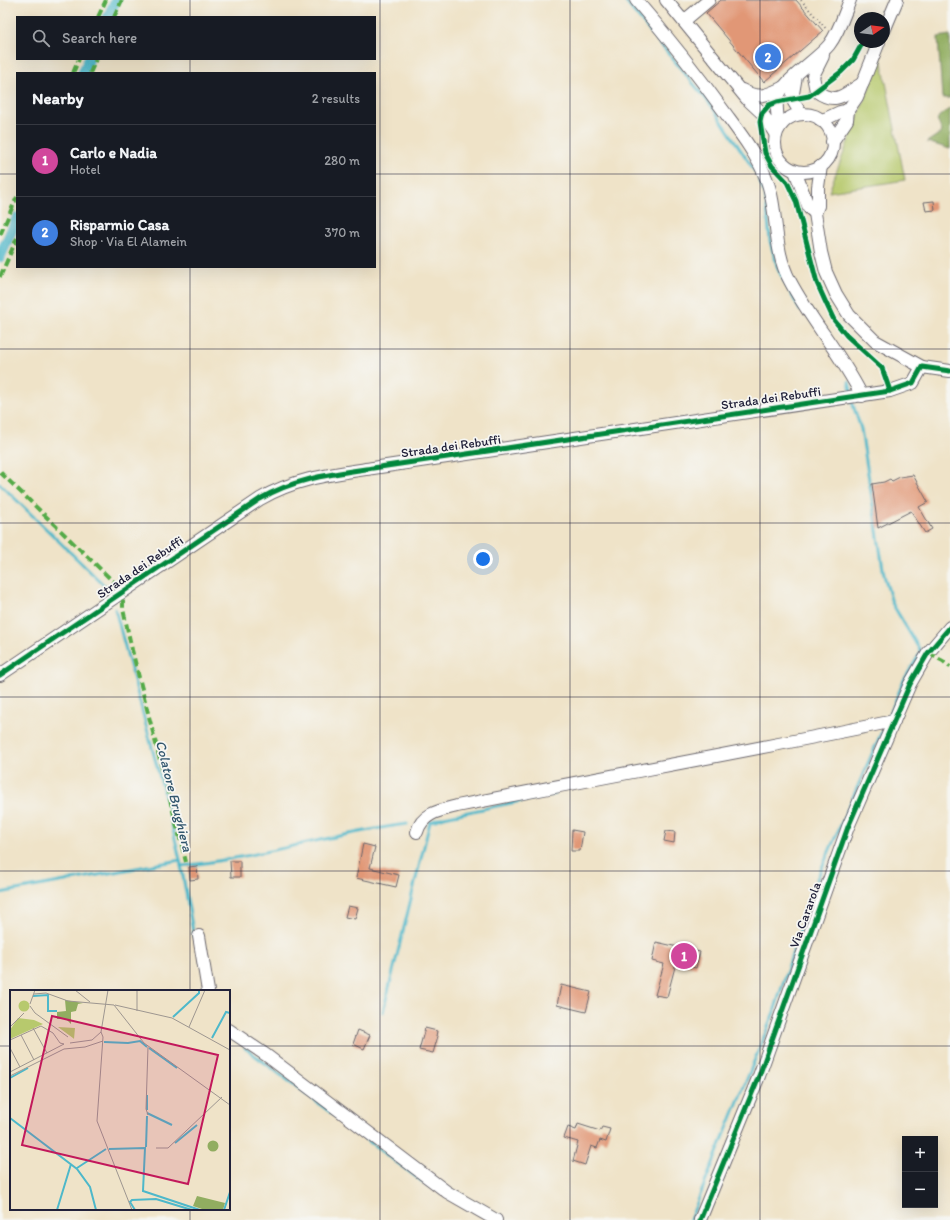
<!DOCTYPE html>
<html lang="en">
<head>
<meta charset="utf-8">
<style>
	:root { --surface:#171b24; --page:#242831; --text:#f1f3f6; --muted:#9ea1a6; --line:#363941; --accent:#b45309 }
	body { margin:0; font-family:Itim,sans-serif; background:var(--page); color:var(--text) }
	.controls { position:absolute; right:12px; bottom:12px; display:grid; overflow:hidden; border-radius:0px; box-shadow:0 4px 16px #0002 }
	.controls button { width:36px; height:36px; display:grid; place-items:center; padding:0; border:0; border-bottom:1px solid var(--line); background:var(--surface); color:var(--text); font:20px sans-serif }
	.compass { position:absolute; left:854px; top:12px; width:36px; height:36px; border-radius:50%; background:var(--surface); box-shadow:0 4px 16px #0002; rotate:77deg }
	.you { position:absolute; left:483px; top:559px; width:14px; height:14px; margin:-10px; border:3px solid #fff; border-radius:50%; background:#1a73e8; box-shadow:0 0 0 6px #1a73e833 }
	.badge { display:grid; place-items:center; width:26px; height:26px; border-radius:50%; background:var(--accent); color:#fff; font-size:13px; font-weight:700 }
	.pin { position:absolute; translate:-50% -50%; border:2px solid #fff; box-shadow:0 1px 4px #0006 }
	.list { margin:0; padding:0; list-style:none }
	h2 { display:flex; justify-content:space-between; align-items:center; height:52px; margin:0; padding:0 16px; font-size:17px }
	h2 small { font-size:13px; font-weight:400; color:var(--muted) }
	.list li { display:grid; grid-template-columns:26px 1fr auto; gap:12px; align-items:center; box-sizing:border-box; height:72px; padding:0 16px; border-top:1px solid var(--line) }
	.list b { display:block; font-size:15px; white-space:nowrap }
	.list p { margin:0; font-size:13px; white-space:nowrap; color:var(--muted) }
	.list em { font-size:13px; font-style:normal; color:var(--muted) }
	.icon { flex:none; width:22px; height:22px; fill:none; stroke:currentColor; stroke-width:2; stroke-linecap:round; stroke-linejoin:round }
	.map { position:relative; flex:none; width:950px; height:1220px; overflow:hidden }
	.search { position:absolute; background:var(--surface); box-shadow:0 4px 16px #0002; left:16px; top:16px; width:360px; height:44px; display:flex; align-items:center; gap:10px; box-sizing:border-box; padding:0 14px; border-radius:0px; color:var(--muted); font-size:15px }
	.panel { position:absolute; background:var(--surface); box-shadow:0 4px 16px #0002; left:16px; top:72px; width:360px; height:196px; border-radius:0px }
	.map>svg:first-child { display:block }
	.green { fill:#b7c96d; stroke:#6c7654 }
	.forest { fill:#91ad60; stroke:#5a684e }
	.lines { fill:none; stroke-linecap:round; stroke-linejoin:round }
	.stream { stroke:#4db8ca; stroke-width:3 }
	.canal { stroke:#4db8ca; stroke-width:11 }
	.building { fill:#e19776 }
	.minor-casing { stroke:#6a666c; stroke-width:14 }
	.path { stroke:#6a666c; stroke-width:2; stroke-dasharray:1 3; stroke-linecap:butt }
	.minor { stroke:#fff; stroke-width:12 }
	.quiet { stroke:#53aa46; stroke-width:4; stroke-dasharray:8 4; stroke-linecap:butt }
	.cycleway-casing { stroke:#f6f6f2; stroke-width:8 }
	.cycleway { stroke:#00873e; stroke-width:5 }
	.grid { fill:none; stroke:#22223b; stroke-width:1; stroke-opacity:0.55 }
	.labels { text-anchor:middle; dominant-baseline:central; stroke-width:3.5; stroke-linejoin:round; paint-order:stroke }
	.street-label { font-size:13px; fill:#22223b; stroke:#f6f6f2 }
	.water-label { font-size:14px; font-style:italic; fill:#31566d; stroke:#f6f6f2 }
	.inset-river { fill:none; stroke:#4db8ca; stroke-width:2 }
	.inset-road { fill:none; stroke:#9d9690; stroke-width:1 }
	.view { fill:#c2185b; fill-opacity:0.15; stroke:#c2185b; stroke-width:2 }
	.inset-edge { fill:none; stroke:#22223b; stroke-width:2 }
</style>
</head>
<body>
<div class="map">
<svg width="950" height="1220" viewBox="0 0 950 1220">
	<rect width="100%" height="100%" fill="#f6f6f2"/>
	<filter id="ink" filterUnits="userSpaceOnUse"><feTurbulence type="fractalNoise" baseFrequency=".025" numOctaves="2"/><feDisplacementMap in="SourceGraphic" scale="8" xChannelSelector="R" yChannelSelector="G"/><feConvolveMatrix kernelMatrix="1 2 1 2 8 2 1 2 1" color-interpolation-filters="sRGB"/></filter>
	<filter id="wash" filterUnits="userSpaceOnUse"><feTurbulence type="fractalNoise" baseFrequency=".012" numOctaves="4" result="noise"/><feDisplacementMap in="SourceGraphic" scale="16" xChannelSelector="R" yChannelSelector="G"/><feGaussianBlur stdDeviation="0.9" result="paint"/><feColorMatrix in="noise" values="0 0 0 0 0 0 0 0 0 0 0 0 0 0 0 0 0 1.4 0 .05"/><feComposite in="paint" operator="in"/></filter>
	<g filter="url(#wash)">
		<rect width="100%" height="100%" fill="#efe3c8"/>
		<path class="green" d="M881,57L905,180L829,192L834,178Z"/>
		<g class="forest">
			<path d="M950,35V98H942L938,37Z"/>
			<path d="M950,108V149L927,142L942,132L937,119Z"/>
		</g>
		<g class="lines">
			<g class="stream">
				<path d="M624,0L711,105L758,176L766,198L770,241L778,269L800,310"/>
				<path d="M849,382L852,394"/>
				<path d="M852,402L861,429L884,575L892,603L921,652L904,680L889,716"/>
				<path d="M0,484L110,591"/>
				<path d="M180,860L194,937"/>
				<path d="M181,866C257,858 331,834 407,824"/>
				<path d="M0,893L180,860L167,804L115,609"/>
				<path d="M383,1012L430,822L444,817L555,794"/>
				<path d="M245,1048L427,1185"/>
				<path d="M690,1220L774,1012L813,888L883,729"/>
			</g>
			<g class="canal">
				<path d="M108,17L116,0"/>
				<path d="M83,73L89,59"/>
				<path d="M0,257L17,218"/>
			</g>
		</g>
		<g id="blocks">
			<g class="building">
				<path d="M721,0H796L823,31L764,82L706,13Z"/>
				<path d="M934,201L935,210L926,211L924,202Z"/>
				<path d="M913,475L928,502L919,507L932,529L925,533L911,511L878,528L872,484L884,482L890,479L892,481L900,477Z"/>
				<path d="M572,830L583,832L580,851H571Z"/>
				<path d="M666,831L675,832L674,843L664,841Z"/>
				<path d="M363,844L375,847L370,868L399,875L396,887L356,878Z"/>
				<path d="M230,861H240V877H231Z"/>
				<path d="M197,866L198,879L190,880L189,867Z"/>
				<path d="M348,906L358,908L355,919L345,917Z"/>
				<path d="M656,942L700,952L696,968L676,963L667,997L655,995L664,964L652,961Z"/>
				<path d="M561,985L591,992L586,1012L557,1005Z"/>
				<path d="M425,1028L437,1031L436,1036H438L433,1053L419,1050Z"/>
				<path d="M358,1030L370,1035L364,1049L353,1044Z"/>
				<path d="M578,1124L600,1131L602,1127L610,1129L606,1142L600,1140L597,1148L591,1146L585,1165L573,1161L578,1142L564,1138L568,1127L576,1130Z"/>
			</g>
		</g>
	</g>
	<g filter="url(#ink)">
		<use href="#blocks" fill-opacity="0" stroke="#6a666c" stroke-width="1"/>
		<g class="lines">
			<defs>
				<g id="minor">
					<path d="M636,0C668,37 697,74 726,114C740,133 757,155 766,178C779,210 772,248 790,281C811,321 842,355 862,396"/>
					<path d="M666,0L747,99L762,113L776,135"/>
					<path d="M684,21L709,0"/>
					<path d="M884,31L897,0"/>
					<path d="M823,56L813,76L816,91C837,106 844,94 863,83"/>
					<path d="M796,76L792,99L801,114"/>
					<path d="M742,90C759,100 767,95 784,87"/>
					<circle cx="804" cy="143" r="29"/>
					<path d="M821,121L840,112L848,110"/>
					<path d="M779,128C778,119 776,109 777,100C780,82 817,60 829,45C839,32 844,15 850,0"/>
					<path d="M832,142L847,120L848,110L857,97L879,42"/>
					<path d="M821,166L818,187V206L815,213L821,252L826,272L836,294L849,315L875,341L922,367"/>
					<path d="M795,171L809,208L815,213"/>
					<path d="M0,675L260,499C295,478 333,474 373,468L890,391L913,383L922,367L950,371"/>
					<path d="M417,832C422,813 441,810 457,806C602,777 749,751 894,721"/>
					<path d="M199,936L208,991"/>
					<path d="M229,1030L266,1055L447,1192L496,1220"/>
					<path d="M700,1220L759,1076L848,827L910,684L928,653L950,627"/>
				</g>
			</defs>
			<use href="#minor" class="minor-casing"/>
			<path class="path" d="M801,0L827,30"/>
			<use href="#minor" class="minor"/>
			<g class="quiet">
				<path d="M98,17L106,0"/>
				<path d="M114,17L122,0"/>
				<path d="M73,73L79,59"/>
				<path d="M90,73L96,59"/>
				<path d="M0,235L17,197"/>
				<path d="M0,277L17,238"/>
				<path d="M0,472L123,591V609L132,650L186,862"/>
				<path d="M928,653L943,661L950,667"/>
			</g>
			<defs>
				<g id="cycleway">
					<path d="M863,42L853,60L841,72L809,96L777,102L769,105L762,113L760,122L765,153L772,166L787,182L796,201L817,283L826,303L834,320L847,336L882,368L890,391"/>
					<path d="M0,675L260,499C295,478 333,474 373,468L890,391L913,383L922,367L950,371"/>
					<path d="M700,1220L759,1076L848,827L910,684L928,653L950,627"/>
				</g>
			</defs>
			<use href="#cycleway" class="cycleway-casing"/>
			<use href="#cycleway" class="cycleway"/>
		</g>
	</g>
	<path class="grid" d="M190,0V17M380,0V1220M570,0V1220M760,0V1220M190,59V73M0,174H17M375,174H950M190,267V991M0,349H950M0,523H950M0,697H950M0,871H950M0,1046H11M229,1046H950M190,1209V1220"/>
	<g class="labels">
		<g class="street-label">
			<text transform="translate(771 398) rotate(-8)">Strada dei Rebuffi</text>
			<text transform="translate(451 446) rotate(-8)">Strada dei Rebuffi</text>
			<text transform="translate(140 567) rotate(-34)">Strada dei Rebuffi</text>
			<text transform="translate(805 915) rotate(-70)">Via Cararola</text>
		</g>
		<g class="water-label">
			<text transform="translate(174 796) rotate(76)">Colatore Brughiera</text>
		</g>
	</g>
	<g transform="translate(10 990)">
		<rect width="220" height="220" fill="#efe3c8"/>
		<path d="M8.5 16a5.5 5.5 0 1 1 11 0a5.5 5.5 0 1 1-11 0ZM8,28L24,30L33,34L0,49V40ZM48,37L65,38L64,49L63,48Z" fill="#b7c96d"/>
		<path d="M55,10L73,13L68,14L66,21L61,22V34L56,29H47V22L56,21ZM197.5 156a5.5 5.5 0 1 1 11 0a5.5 5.5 0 1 1-11 0ZM187,206L215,213L213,220H195L183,216Z" fill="#91ad60"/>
		<path class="inset-river" d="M23,6L38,5V21H47M163,27L189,3V0M202,48L216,22L220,23M94,52L118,53L130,51L137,57M139,58L167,78M0,88L18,78M137,120V105M137,123L162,135M0,128L67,179L80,197L86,220M165,153L187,135M136,157L137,126M99,159L135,158L133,201L190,220M67,178L96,159M47,220L61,174M125,220L120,212L122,210L146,209L182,220M214,220L220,202"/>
		<path class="inset-road" d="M65,0L80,12M98,0L91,42L93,47L87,131L122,220M127,0V21M24,4L36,3L58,11L104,15L134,53L220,115M20,14L25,0M105,15L162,28L220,60M20,16L25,23L58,47M0,37L14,23M179,37L195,0M23,38L37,63M11,45L24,70M0,50L31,36L43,43L50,53L54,54M60,53L82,50L91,42M138,57L136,119L138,125M0,58L10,77M0,82L54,54M0,86L54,59L75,57L93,51M146,158H158L212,107"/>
		<path class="view" d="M42,26L208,65L178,194L12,155Z"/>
		<rect width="220" height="220" class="inset-edge"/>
	</g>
</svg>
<div class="controls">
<button>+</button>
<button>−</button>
</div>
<svg class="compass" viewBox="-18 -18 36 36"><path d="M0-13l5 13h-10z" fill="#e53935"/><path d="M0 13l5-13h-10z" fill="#9ea1a6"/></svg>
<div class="you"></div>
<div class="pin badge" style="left:684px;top:956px;background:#d1479c">1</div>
<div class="pin badge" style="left:768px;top:57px;background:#3f7fe0">2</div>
<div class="search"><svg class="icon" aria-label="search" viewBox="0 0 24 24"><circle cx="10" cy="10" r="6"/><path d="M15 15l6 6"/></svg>Search here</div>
<section class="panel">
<h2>Nearby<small>2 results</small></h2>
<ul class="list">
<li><span class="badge" style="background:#d1479c">1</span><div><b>Carlo e Nadia</b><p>Hotel</p></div><em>280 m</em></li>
<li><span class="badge" style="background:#3f7fe0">2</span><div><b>Risparmio Casa</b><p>Shop · Via El Alamein</p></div><em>370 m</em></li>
</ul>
</section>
</div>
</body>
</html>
